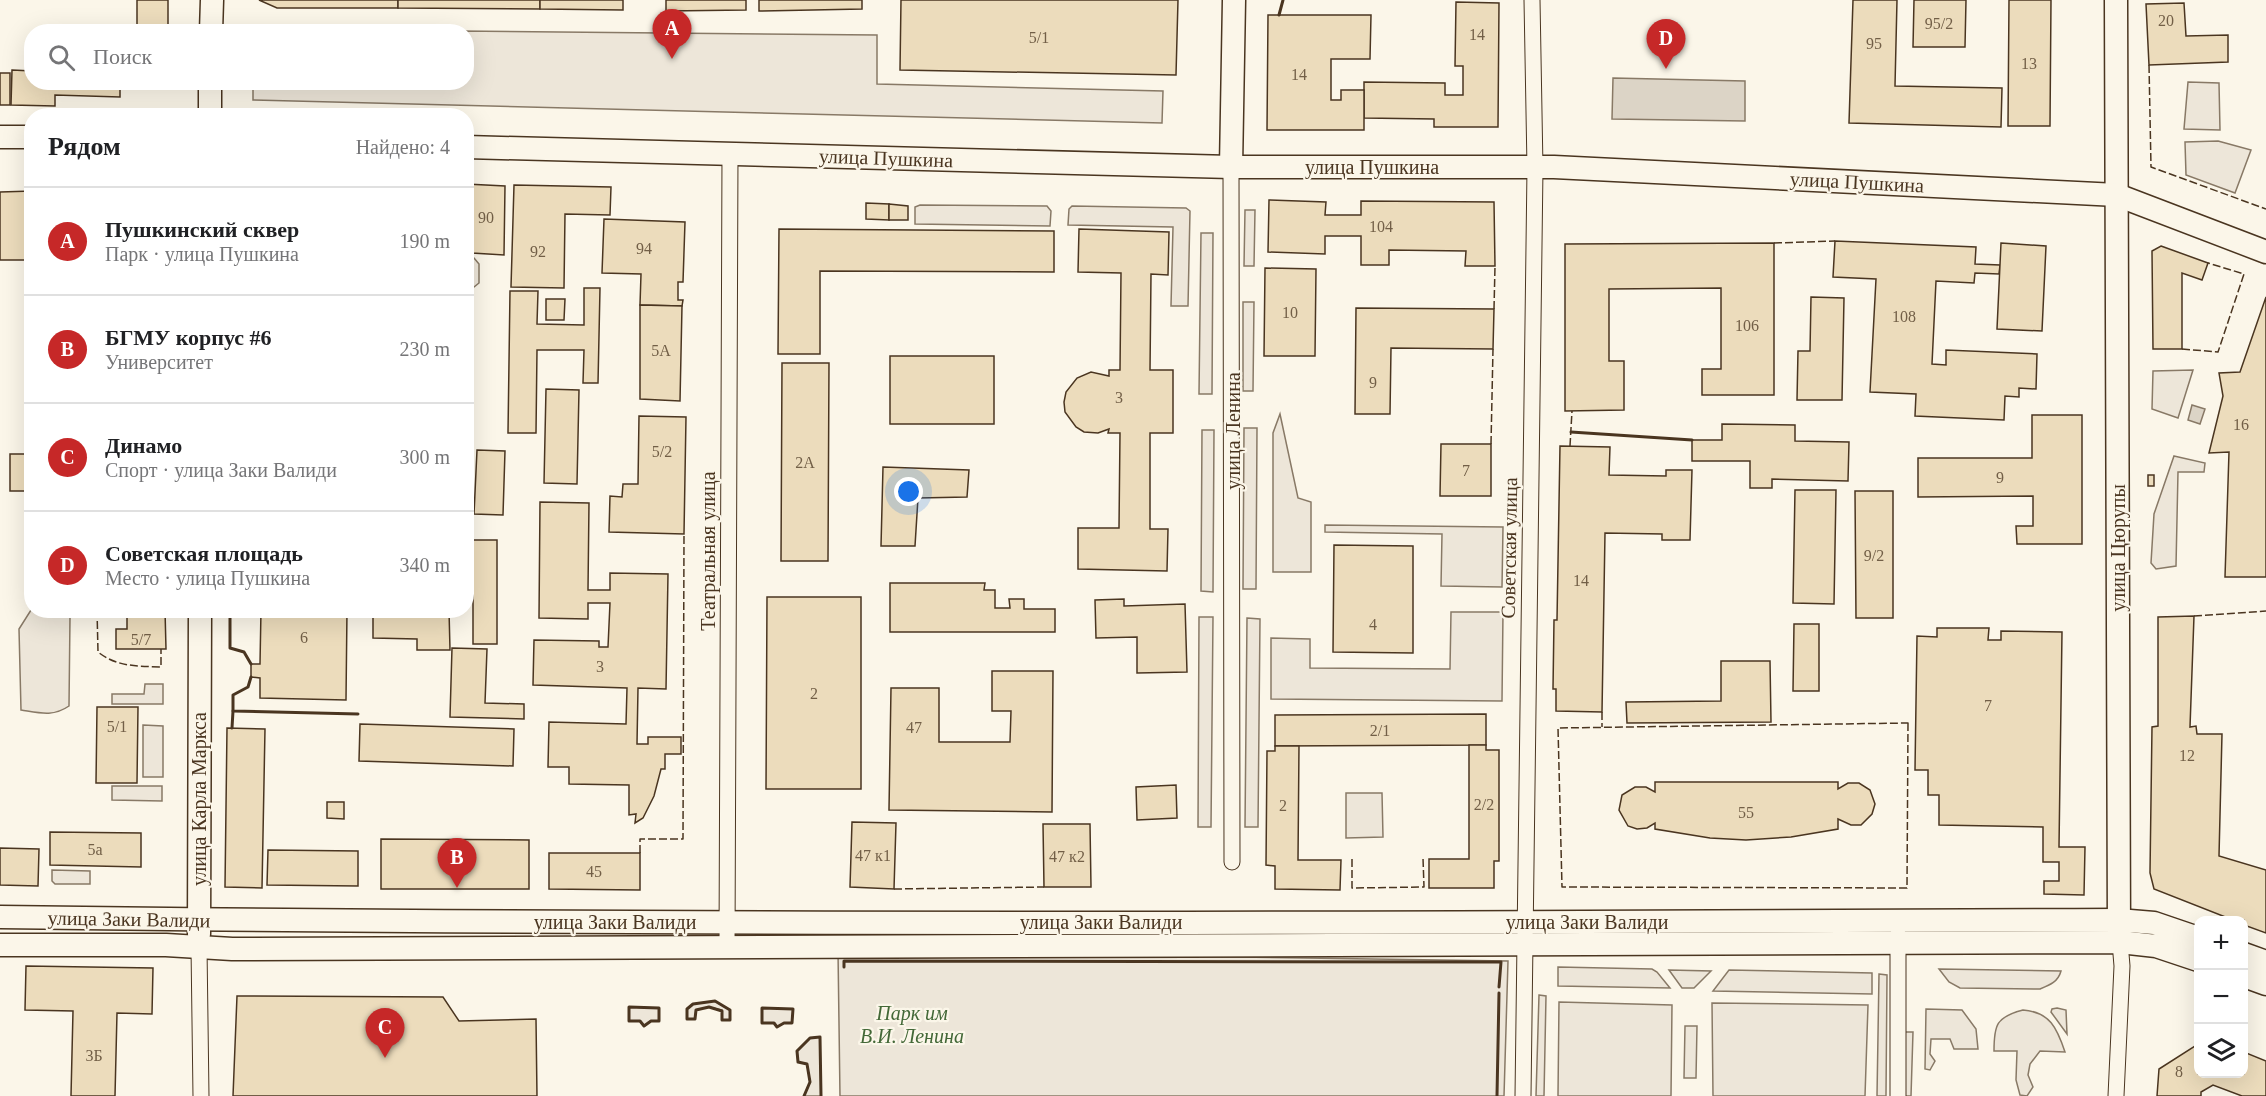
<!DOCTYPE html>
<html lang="ru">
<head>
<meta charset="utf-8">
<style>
	:root { --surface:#fff; --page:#f2f2f2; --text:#202124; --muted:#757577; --line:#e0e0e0; --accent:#c62828 }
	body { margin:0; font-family:"Times New Roman",serif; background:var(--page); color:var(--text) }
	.controls { position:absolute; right:18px; bottom:18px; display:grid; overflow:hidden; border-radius:12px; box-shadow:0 6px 24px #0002 }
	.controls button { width:54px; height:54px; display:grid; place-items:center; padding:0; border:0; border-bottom:2px solid var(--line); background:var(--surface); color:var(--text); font:30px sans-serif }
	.you { position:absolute; left:909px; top:492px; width:21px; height:21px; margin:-15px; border:4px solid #fff; border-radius:50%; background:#1a73e8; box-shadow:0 0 0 9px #1a73e833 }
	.badge { display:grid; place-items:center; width:39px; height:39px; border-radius:50%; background:var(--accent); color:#fff; font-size:20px; font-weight:700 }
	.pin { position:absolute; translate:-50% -50px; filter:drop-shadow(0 2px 3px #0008) }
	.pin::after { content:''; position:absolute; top:32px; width:21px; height:18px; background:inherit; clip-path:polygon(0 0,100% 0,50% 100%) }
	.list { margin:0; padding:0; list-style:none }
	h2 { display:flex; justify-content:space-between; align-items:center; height:78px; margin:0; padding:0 24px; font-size:26px }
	h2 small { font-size:20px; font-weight:400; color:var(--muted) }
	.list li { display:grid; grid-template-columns:39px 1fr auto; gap:18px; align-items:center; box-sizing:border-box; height:108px; padding:0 24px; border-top:2px solid var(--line) }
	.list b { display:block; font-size:22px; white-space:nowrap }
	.list p { margin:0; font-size:20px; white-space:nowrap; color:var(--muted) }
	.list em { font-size:20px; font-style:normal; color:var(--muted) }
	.icon { flex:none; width:33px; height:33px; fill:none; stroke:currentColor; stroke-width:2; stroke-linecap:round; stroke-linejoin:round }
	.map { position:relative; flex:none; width:2266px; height:1096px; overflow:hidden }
	.search { position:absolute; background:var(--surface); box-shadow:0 6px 24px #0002; left:24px; top:24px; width:450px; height:66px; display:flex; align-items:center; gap:15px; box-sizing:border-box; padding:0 21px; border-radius:24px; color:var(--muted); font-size:22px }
	.panel { position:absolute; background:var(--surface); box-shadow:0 6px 24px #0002; left:24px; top:108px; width:450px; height:510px; border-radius:24px }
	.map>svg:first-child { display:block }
	.green { fill:#ede6d9; stroke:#887966; stroke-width:1.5 }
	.water { fill:#dcd4c6; stroke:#887966; stroke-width:1.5 }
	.building { fill:#ecdcbc; stroke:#4a3520; stroke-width:1.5 }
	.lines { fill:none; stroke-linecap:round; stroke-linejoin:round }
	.street-casing { stroke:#4a3520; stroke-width:17 }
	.secondary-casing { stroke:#4a3520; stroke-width:25 }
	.street { stroke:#fbf6e9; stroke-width:15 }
	.secondary { stroke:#fbf6e9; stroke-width:22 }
	.fence { stroke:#4a3520; stroke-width:1.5; stroke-dasharray:8 3; stroke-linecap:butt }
	.wall { stroke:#4a3520; stroke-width:3 }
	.labels { text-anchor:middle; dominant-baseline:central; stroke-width:4.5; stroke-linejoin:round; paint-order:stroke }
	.number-label { font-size:16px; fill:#725f47 }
	.street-label { font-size:20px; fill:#4a3520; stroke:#fbf6e9 }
	.park-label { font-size:20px; font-style:italic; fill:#436837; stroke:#fbf6e9 }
</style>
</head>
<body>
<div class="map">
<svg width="2266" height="1096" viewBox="0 0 2266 1096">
	<rect width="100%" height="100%" fill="#fbf6e9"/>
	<g class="green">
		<path d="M255,29L877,35V84L1163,91L1162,123L253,100V83L466,82V32H255Z"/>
		<path d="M2188,82L2219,83L2220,130L2184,129Z"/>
		<path d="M2218,141L2251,150L2235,193L2186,175L2185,142Z"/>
		<path d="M920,205L1047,206L1051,211L1050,226L915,224V207Z"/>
		<path d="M1072,206L1186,208L1190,211L1188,306H1171L1173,227L1068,225L1069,209Z"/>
		<path d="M1245,210H1255L1254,266H1244Z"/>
		<path d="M1201,233H1213L1212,394H1199Z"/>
		<path d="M467,258H474L479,264V283L474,287L467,286Z"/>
		<path d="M1243,302H1254L1253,391H1243Z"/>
		<path d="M2193,370L2178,418L2152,409L2153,371Z"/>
		<path d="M1280,414L1298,498L1311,502V572H1273V433Z"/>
		<path d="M1244,428H1257L1256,589H1243Z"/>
		<path d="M1202,430H1214L1213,592L1201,591Z"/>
		<path d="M2174,456L2205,463L2204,472H2178L2176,566L2156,569L2151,563L2154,514Z"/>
		<path d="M1325,525L1503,527L1502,587L1441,586L1442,534L1325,532Z"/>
		<path d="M31,610L64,611L70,617L69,706C53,717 40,713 21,710L19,629Z"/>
		<path d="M1451,612H1503L1502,701L1271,699V638L1310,639V668L1450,669Z"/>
		<path d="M1199,617H1213L1211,827H1198Z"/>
		<path d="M1247,618L1260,619L1258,827H1245Z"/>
		<path d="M145,684H163V704H112V694H144Z"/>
		<path d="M143,725L163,726V777H143Z"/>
		<path d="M112,786H162V801L112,800Z"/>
		<path d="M1382,793L1383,837L1346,838V793Z"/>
		<path d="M52,870L90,871V884H55L52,881Z"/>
		<path d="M838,951L1508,961L1504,1096H840Z"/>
		<path d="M1558,967L1652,969L1657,972L1670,988L1558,986Z"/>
		<path d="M1939,969L2061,971C2058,982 2050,985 2040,989L1960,988L1949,982Z"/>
		<path d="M1669,970L1711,971L1694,988H1682Z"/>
		<path d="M1729,970L1872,973V994L1713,991Z"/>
		<path d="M1879,974L1887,975L1886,1096H1877Z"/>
		<path d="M1539,995L1546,996L1544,1096H1536Z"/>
		<path d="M715,1001L730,1010V1020H722V1010L709,1007L696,1010L695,1019H687V1009L693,1004Z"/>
		<path d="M1559,1002L1672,1005L1671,1096H1558Z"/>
		<path d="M1712,1003L1868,1005L1865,1096H1713Z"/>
		<path d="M629,1007L659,1008V1021H651L644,1026L640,1021H629Z"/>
		<path d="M762,1008L793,1009L792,1023H784L777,1027L774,1023H762Z"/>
		<path d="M2057,1008L2066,1010L2067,1034L2051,1012L2052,1009Z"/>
		<path d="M1926,1009L1962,1010L1976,1029L1978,1049H1954L1950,1039H1931L1930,1054L1935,1061L1930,1070L1925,1069Z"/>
		<path d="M2023,1010C2050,1012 2057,1028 2065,1052L2040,1051L2030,1064L2028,1075L2033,1087L2027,1096L2020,1095L2016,1080L2017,1051H1994C1994,1025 1996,1017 2023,1010Z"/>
		<path d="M1685,1026H1697L1696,1078H1684Z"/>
		<path d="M1904,1032H1913L1911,1096H1902Z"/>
		<path d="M820,1037L821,1096H804L810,1082L807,1064L798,1062L797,1051L810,1038Z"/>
	</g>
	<g class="water">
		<path d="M1613,78L1745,81V121L1612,119Z"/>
		<path d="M2192,405L2205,409L2200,424L2188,420Z"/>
	</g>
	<g class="building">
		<rect x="137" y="0" width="31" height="32"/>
		<path d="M259,0H398V8H277Z"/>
		<path d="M398,0H540V9L398,8Z"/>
		<path d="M540,0H623V10L540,9Z"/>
		<path d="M666,0H746V10L666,11Z"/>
		<path d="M759,0H862V9L759,11Z"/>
		<path d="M901,0H1178L1176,75L900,70Z"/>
		<path d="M1853,0H1897L1895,86L2002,88L2001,127L1849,123Z"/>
		<path d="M1914,0H1966L1965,47H1913Z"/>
		<path d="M2009,0H2051L2050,126H2008Z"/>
		<path d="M1456,2L1499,3L1498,127H1434V119L1364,118V82L1445,83V95H1463V66H1455Z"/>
		<path d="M2184,3L2186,36L2228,35V62L2149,65L2146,4Z"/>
		<path d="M1268,15H1371L1370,59H1331V100H1341V90H1364V130H1267Z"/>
		<path d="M12,70L32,71V82H120V97L55,95V106L11,105Z"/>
		<rect x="0" y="73" width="10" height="32"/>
		<path d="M466,184L505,186L504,255L472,253V235H466Z"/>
		<path d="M514,185L611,187L610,215L565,214L564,288L511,287Z"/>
		<path d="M32,191V260H0V192Z"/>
		<path d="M1269,200L1326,202L1325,215H1361V201L1494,202L1495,266H1465L1466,251L1389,250V265H1361V236H1325V254L1268,252Z"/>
		<path d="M866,203L889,204V220L866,219Z"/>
		<path d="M889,204L908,206V220H889Z"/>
		<path d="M604,219L685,222L683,282H678V300H683L682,306L640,305L641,274L602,273Z"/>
		<path d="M779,229L1054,231V272L820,271V354H778Z"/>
		<path d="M1079,229L1169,232L1168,275L1151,274L1150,370H1173V433H1150V529H1168L1167,571L1078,569V528H1119L1120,433H1108L1109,429L1098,433L1084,432L1076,427L1065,412L1064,402L1066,392L1077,378L1091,372L1109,376V370H1120L1121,273L1078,272Z"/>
		<path d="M1835,241L1976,247L1975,264L2000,265L1999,274L1975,273L1974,283L1936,281L1932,364L1946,365V350L2037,354L2036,389L2019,388V397L2005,396L2004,420L1915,416L1916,394L1870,392L1876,279L1833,277Z"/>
		<path d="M1774,243V395H1702V369H1721V288L1609,289V361H1624V410L1565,411V244Z"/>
		<path d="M2001,243L2046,246L2042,331L1997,329Z"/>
		<path d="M2161,246L2208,263L2202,280L2182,273V349H2153L2152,251Z"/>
		<path d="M1265,268L1316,269L1315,356H1264Z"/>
		<path d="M584,288H600L598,383H583L584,350H537L536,433H508L510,291H538L537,324L584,325Z"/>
		<path d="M1811,297L1844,298L1842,400H1797L1798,351H1810Z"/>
		<path d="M2266,297V577H2225L2229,452L2209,453L2223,396L2219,373L2240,372Z"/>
		<path d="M546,299H565L564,320H546Z"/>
		<path d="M640,305L682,306L680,401L640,399Z"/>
		<path d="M1356,308L1494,309L1493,349L1391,348L1390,414H1355Z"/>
		<rect x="890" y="356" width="104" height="68"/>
		<path d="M782,363H829L828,561H781Z"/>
		<path d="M546,389L579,390L577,484L544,483Z"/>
		<path d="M2032,415H2082V544H2017L2016,526H2033V496L1918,497V458H2032Z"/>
		<path d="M639,416L686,417L684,534L609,532L610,496L622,497L623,484H638Z"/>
		<path d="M1722,424L1795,425V441L1849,442L1848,481L1772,479V488H1750V461H1692V440H1722Z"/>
		<path d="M1441,444H1491V496H1440Z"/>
		<path d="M1560,446L1610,447L1609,475L1666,476V470H1692L1690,540H1662V534L1605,533L1602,712L1556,711V689H1553L1554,620H1557Z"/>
		<path d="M477,450L505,451L503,515L474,514Z"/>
		<rect x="10" y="454" width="22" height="37"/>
		<path d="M883,467L969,470L967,497L918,498L915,546H881Z"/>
		<rect x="2148" y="475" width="6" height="11"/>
		<path d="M1795,490H1836L1834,604L1793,603Z"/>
		<path d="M1855,491H1893V618H1856Z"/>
		<path d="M540,502L589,503L588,590H610V573L668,574L666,689L638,688L637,744H648V737H681V754H665V769H661L654,796L643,818L635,823L636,814L629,815V785L569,784V767H548L549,722L626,724L627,688L533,685L534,640L599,641V647H608L610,603H588V619L539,618Z"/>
		<rect x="473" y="540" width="24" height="104"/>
		<path d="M1334,545L1413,546V653L1333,652Z"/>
		<path d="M890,583H985L984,590H995V608H1010L1009,599H1024V609H1055V632H890Z"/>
		<path d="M767,597H861V789H766Z"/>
		<path d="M1124,599V606L1185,604L1187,672L1137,673V637L1096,638L1095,600Z"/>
		<path d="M127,610H165L166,649H116V629H127Z"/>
		<path d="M261,610H347L346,700L260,698V678L251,677V664H260Z"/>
		<path d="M373,610H449L450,650H417V639L373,638Z"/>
		<path d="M2194,616L2190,727L2196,726L2197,734H2222L2219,856L2266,870V933L2244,925V920H2233L2154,889L2150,873L2152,727L2158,726V617Z"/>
		<path d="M1794,624H1819V691H1793Z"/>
		<path d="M1937,628H1989L1988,640H2001V631L2062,632L2059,847H2085L2084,895L2044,894V881H2059V862H2043V827L1939,825V795H1928V770H1915L1917,636L1937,637Z"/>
		<path d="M452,648L487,649L485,703L524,704V719L450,717Z"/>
		<path d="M1721,661H1770L1771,722L1627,723L1626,702L1721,701Z"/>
		<path d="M992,671H1053L1052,812L889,810L891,688H939V742H1010L1011,711H992Z"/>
		<path d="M97,707H138L137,783H96Z"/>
		<path d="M1486,714V745L1275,746V715Z"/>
		<path d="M360,724L514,729L513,766L359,761Z"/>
		<path d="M227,728L265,729L262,888L225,887Z"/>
		<path d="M1469,745H1486V750H1499V861H1494V888H1429V859H1469Z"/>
		<path d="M1275,746H1299L1298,860H1341L1340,890L1275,889V866L1266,865L1267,751H1275Z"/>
		<path d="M1655,782H1838V789L1848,783H1859L1870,790L1875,804L1872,814L1861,825H1851L1838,819V829L1791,837L1746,840L1710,838L1655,829V823L1647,828L1637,829L1628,826L1619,810L1622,795L1635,787H1646L1655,792Z"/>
		<path d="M1176,785L1177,818L1137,820L1136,787Z"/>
		<path d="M327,802H344V819L327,818Z"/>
		<path d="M852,822L896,823L894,889L850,887Z"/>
		<path d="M1043,824H1090L1091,887H1044Z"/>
		<path d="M50,832L141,833V867L50,865Z"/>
		<path d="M381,839L529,840V889H381Z"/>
		<path d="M0,848L39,849L38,886L0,885Z"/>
		<path d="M268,850L358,851V886L267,885Z"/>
		<path d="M549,853H640V890L549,889Z"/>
		<path d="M26,966L153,968L152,1014L117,1013L115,1096H71L73,1011L25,1010Z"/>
		<path d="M237,996L443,997L459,1021L536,1019L537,1096H233Z"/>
		<path d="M2198,1044V1074H2244V1052L2266,1061V1096H2242L2213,1085L2201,1092V1096H2157L2159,1069Z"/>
	</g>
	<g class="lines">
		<defs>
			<g id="street">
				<path d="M1231,167L1232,862"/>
				<path d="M199,947L201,1096"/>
				<path d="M727,947L730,154"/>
				<path d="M1523,1096L1535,168L1532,0"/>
				<path d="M1898,1096V934"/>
				<path d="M2116,1096L2122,966L2120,942"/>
			</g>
			<g id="secondary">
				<path d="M2116,0L2119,935"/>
				<path d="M211,32L212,0"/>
				<path d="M210,116V82"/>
				<path d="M0,137H32"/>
				<path d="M466,147L1231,167H1554L2117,195L2266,252"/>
				<path d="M1231,167L1234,0"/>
				<path d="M0,917C706,926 1412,923 2118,920L2154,923L2198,938"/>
				<path d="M199,934L200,610"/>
				<path d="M0,945H166L232,949L2120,942L2156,946L2198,960"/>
				<path d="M2244,954L2266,962"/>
				<path d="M2244,976L2266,984"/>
			</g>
		</defs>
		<use href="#street" class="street-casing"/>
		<use href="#secondary" class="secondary-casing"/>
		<use href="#street" class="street"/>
		<use href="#secondary" class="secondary"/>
		<g class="fence">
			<path d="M2149,65L2151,167L2266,209"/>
			<path d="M1774,243L1835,241"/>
			<path d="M1494,309L1495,266"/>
			<path d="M2182,349L2218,352L2244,274L2208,263"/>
			<path d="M1491,444L1493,349"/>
			<path d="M1570,446L1572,411"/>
			<path d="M97,610L98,652C117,667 137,666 161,667V649"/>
			<path d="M2194,616L2266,611"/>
			<path d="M1602,712V727"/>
			<path d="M1908,723L1907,888L1562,887L1558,728Z"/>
			<path d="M640,853V839H683L684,534"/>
			<path d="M1352,859V888L1424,887L1423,858"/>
			<path d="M894,889L1044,887"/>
		</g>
		<g class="wall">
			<path d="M1279,15L1283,0"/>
			<path d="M1571,432L1692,440"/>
			<path d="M230,610V648L244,652L251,664"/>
			<path d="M251,677L248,687L233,695V711L358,714"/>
			<path d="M232,728L233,711"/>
			<path d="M844,967V961L1501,962L1499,987"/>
			<path d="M715,1001L730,1010V1020H722V1011L709,1007L696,1010L695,1019H687V1009L693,1004Z"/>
			<path d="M629,1007L659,1008V1021H651L644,1026L640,1021H629Z"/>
			<path d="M762,1008L793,1009L792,1023H784L777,1027L774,1023H762Z"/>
			<path d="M804,1096L810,1082L807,1064L798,1062L797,1051L810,1038L820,1037L821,1096"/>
			<path d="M1497,1096L1499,993"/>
		</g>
	</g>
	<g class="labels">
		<g class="number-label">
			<text x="2166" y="20">20</text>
			<text x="1939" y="23">95/2</text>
			<text x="1477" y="34">14</text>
			<text x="1039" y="37">5/1</text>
			<text x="1874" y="43">95</text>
			<text x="2029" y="63">13</text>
			<text x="1299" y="74">14</text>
			<text x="486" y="217">90</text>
			<text x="1381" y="226">104</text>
			<text x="644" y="248">94</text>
			<text x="538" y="251">92</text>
			<text x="1290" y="312">10</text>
			<text x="1904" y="316">108</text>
			<text x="1747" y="325">106</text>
			<text x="661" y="350">5А</text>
			<text x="1373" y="382">9</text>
			<text x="1119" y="397">3</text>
			<text x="2241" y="424">16</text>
			<text x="662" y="451">5/2</text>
			<text x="805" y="462">2А</text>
			<text x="1466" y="470">7</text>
			<text x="2000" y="477">9</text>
			<text x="1874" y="555">9/2</text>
			<text x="1581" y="580">14</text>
			<text x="1373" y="624">4</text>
			<text x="304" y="637">6</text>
			<text x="141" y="639">5/7</text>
			<text x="600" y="666">3</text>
			<text x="814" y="693">2</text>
			<text x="1988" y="705">7</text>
			<text x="117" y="726">5/1</text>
			<text x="914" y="727">47</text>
			<text x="1380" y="730">2/1</text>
			<text x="2187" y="755">12</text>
			<text x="1484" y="804">2/2</text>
			<text x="1283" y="805">2</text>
			<text x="1746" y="812">55</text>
			<text x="95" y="849">5a</text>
			<text x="873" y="855">47 к1</text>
			<text x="1067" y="856">47 к2</text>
			<text x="594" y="871">45</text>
			<text x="94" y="1055">3Б</text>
			<text x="2179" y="1071">8</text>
		</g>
		<g class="street-label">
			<text transform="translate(886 158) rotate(2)">улица Пушкина</text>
			<text x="1372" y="167">улица Пушкина</text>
			<text transform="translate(1857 182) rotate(3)">улица Пушкина</text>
			<text transform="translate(1233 431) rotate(-90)">улица Ленина</text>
			<text transform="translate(1509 548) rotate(-89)">Советская улица</text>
			<text transform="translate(2118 548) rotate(-90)">улица Цюрупы</text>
			<text transform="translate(708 551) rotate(-90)">Театральная улица</text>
			<text transform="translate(199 799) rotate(-90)">улица Карла Маркса</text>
			<text transform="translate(129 919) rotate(1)">улица Заки Валиди</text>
			<text x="615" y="922">улица Заки Валиди</text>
			<text x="1101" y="922">улица Заки Валиди</text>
			<text x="1587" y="922">улица Заки Валиди</text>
		</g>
		<g class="park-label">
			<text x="912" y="1013">Парк им<tspan x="912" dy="23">В.И. Ленина</tspan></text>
		</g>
	</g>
</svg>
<div class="controls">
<button>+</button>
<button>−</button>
<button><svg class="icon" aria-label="layers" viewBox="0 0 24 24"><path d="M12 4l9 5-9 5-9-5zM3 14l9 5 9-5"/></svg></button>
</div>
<div class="you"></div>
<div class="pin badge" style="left:672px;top:59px">A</div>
<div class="pin badge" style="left:457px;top:888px">B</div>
<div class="pin badge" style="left:385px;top:1058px">C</div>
<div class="pin badge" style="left:1666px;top:69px">D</div>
<div class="search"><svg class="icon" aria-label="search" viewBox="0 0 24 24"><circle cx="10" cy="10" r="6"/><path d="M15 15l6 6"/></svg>Поиск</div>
<section class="panel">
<h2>Рядом<small>Найдено: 4</small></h2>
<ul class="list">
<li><span class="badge">A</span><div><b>Пушкинский сквер</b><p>Парк · улица Пушкина</p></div><em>190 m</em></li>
<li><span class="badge">B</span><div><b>БГМУ корпус #6</b><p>Университет</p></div><em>230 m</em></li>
<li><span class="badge">C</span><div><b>Динамо</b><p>Спорт · улица Заки Валиди</p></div><em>300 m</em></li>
<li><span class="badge">D</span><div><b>Советская площадь</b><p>Место · улица Пушкина</p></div><em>340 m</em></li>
</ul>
</section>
</div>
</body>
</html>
